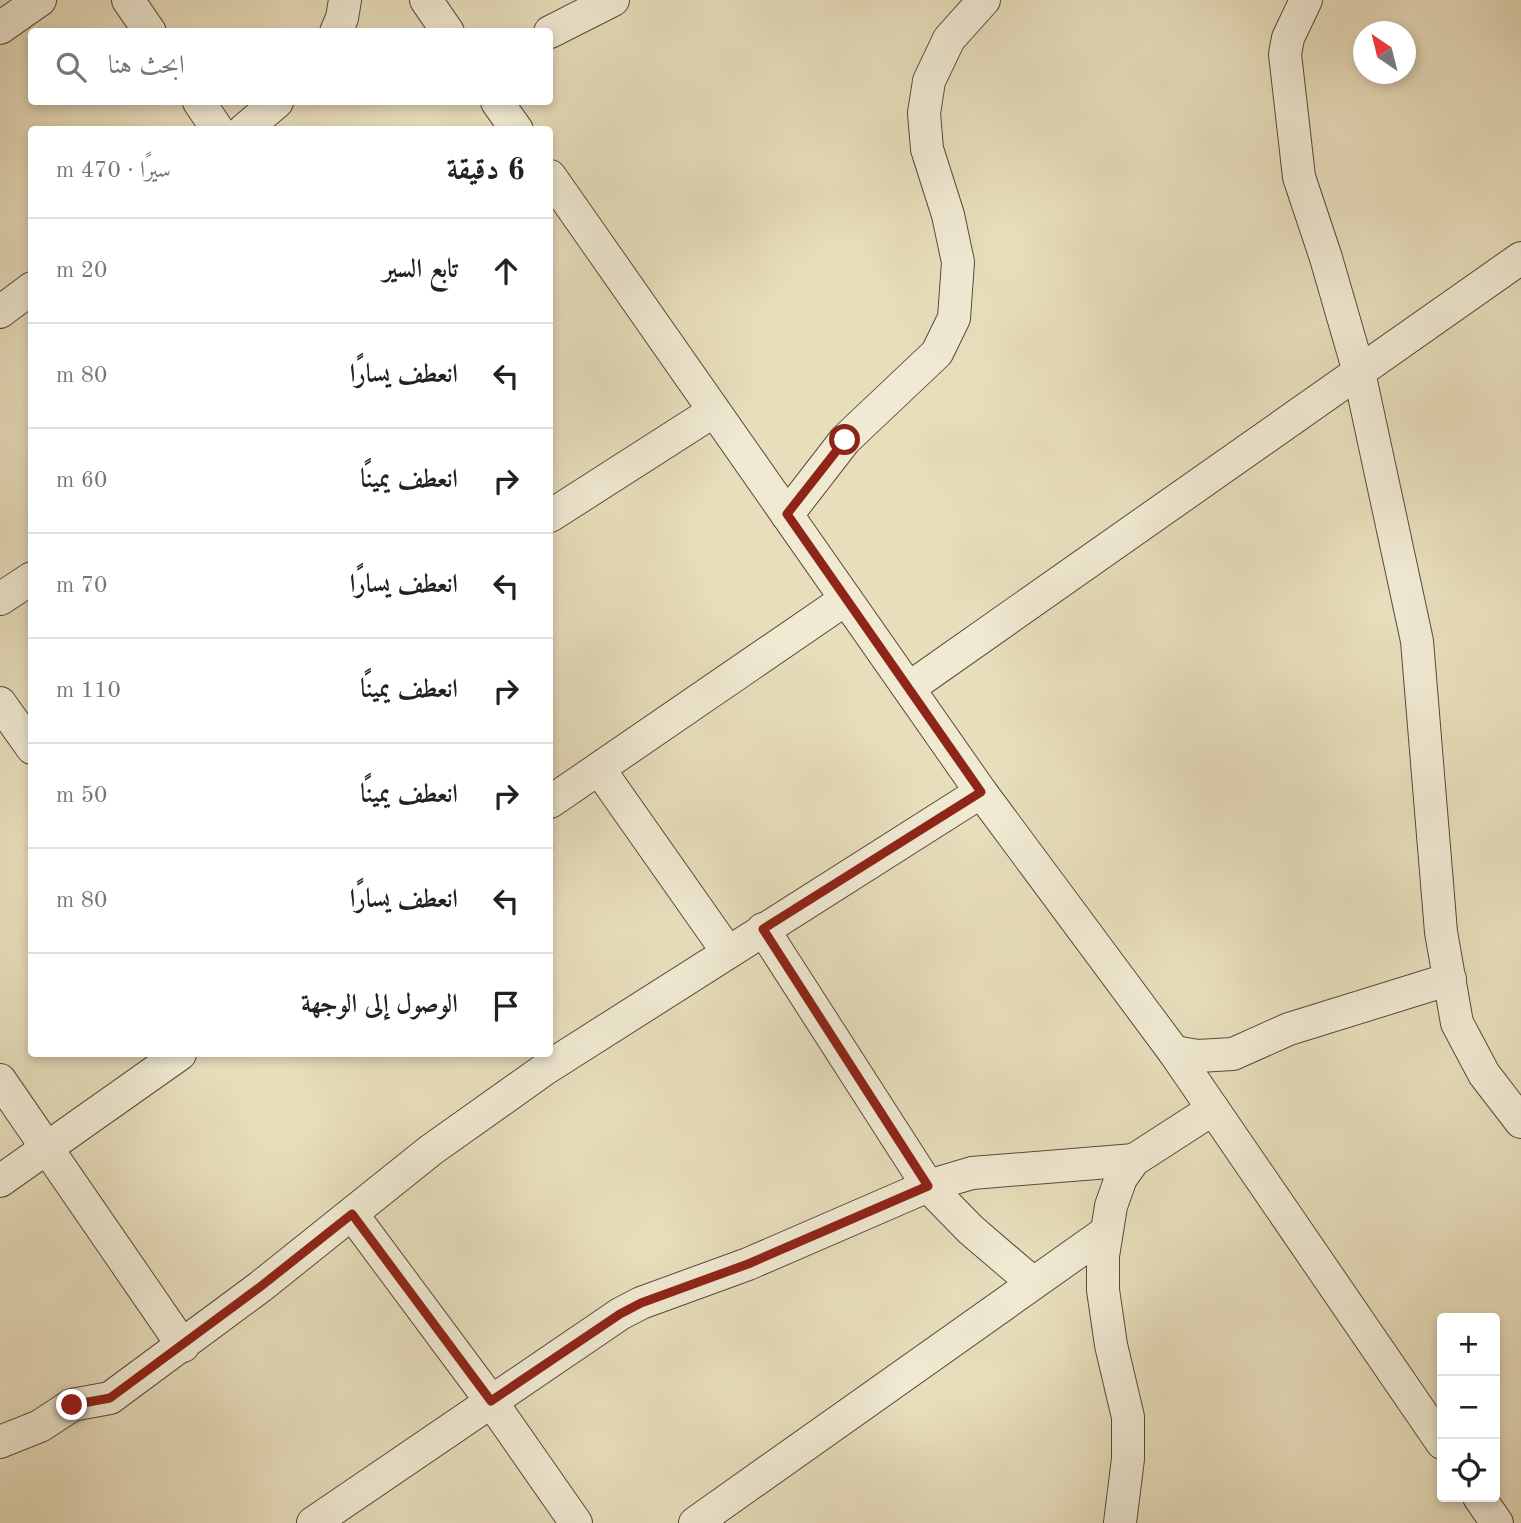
<!DOCTYPE html>
<html lang="ar">
<head>
<meta charset="utf-8">
<style>
	:root { --surface:#fff; --page:#f2f2f2; --text:#222; --muted:#767676; --line:#e0e0e0 }
	body { margin:0; font-family:"Old Standard TT",Amiri,serif; background:var(--page); color:var(--text); direction:rtl }
	.controls { position:absolute; right:21px; bottom:21px; display:grid; overflow:hidden; border-radius:7px; box-shadow:0 4px 10px #0003 }
	.controls button { width:63px; height:63px; display:grid; place-items:center; padding:0; border:0; border-bottom:2px solid var(--line); background:var(--surface); color:var(--text); font:35px sans-serif }
	.compass { position:absolute; left:1353px; top:21px; width:63px; height:63px; border-radius:50%; background:var(--surface); box-shadow:0 4px 10px #0003; rotate:325deg }
	.stop { position:absolute; width:21px; height:21px; margin:-16px; border:5px solid #8f2418; border-radius:50%; background:#fff }
	.stop.end { background:#8f2418; border-color:#fff; box-shadow:0 2px 7px #0008 }
	.list { margin:0; padding:0; list-style:none }
	h2 { display:flex; justify-content:space-between; align-items:center; height:91px; margin:0; padding:0 28px; font-size:30px }
	h2 small { font-size:23px; font-weight:400; color:var(--muted) }
	.list li { display:grid; grid-template-columns:46px 1fr auto; gap:21px; align-items:center; box-sizing:border-box; height:105px; padding:0 28px; border-top:2px solid var(--line) }
	.list b { display:block; font-size:26px; white-space:nowrap }
	.list em { font-size:23px; font-style:normal; color:var(--muted) }
	.icon { flex:none; width:38px; height:38px; fill:none; stroke:currentColor; stroke-width:2; stroke-linecap:round; stroke-linejoin:round }
	.map { position:relative; flex:none; width:1521px; height:1523px; overflow:hidden; direction:ltr }
	.search { position:absolute; background:var(--surface); box-shadow:0 4px 10px #0003; left:28px; top:28px; width:525px; height:77px; display:flex; align-items:center; gap:18px; box-sizing:border-box; padding:0 24px; border-radius:7px; color:var(--muted); font-size:26px }
	.panel { position:absolute; background:var(--surface); box-shadow:0 4px 10px #0003; left:28px; top:126px; width:525px; height:931px; border-radius:7px; direction:rtl }
	.map>svg:first-child { display:block }
	.lines { fill:none; stroke-linecap:round; stroke-linejoin:round }
	.street-casing { stroke:#564c3c; stroke-width:34 }
	.street { stroke:#f0ead3; stroke-width:32 }
	.route { stroke:#8f2418; stroke-width:9 }
</style>
</head>
<body>
<div class="map">
<svg width="1521" height="1523" viewBox="0 0 1521 1523">
	<rect width="100%" height="100%" fill="#e8debc"/>
	<filter id="stains"><feTurbulence type="fractalNoise" baseFrequency=".00286" numOctaves="4"/><feColorMatrix values="0 0 0 0 .2 0 0 0 0 .09 0 0 0 0 .02 0 0 0 .5 -.17"/></filter>
	<radialGradient id="worn" r=".72"><stop offset=".6" stop-color="#630" stop-opacity="0"/><stop offset="1" stop-color="#630" stop-opacity=".3"/></radialGradient>
	<g class="lines">
		<defs>
			<g id="street">
				<path d="M128,0L150,32"/>
				<path d="M426,0L448,32"/>
				<path d="M1306,0L1288,38L1285,54L1299,177L1326,258L1359,372L1417,641L1441,932L1457,1023L1484,1074L1521,1122"/>
				<path d="M0,28L40,0"/>
				<path d="M336,32L342,18L345,0"/>
				<path d="M550,32L613,0"/>
				<path d="M199,102L218,130"/>
				<path d="M497,102L517,130"/>
				<path d="M244,130L277,102"/>
				<path d="M550,176L981,792L1174,1052L1442,1443"/>
				<path d="M0,312L32,288"/>
				<path d="M787,515L845,440L937,353L954,318L958,262L948,215L927,149L924,113L929,81L949,39L984,0"/>
				<path d="M550,516L714,411"/>
				<path d="M0,599L32,578"/>
				<path d="M909,688L1521,258"/>
				<path d="M0,703L32,748"/>
				<path d="M599,769L727,951"/>
				<path d="M550,802L846,599"/>
				<path d="M763,929L928,1186L971,1230L1033,1283"/>
				<path d="M1174,1052L1198,1056L1233,1054L1289,1029L1450,979"/>
				<path d="M0,1080L183,1346"/>
				<path d="M0,1181L180,1054"/>
				<path d="M352,1214L491,1401L576,1523"/>
				<path d="M0,1442L40,1426L72,1405L110,1398L260,1287L431,1150L545,1069L981,792"/>
				<path d="M1479,1497L1497,1523"/>
				<path d="M313,1523L620,1314L641,1303L748,1264L928,1186L972,1173L1134,1160"/>
				<path d="M695,1523L1106,1232"/>
				<path d="M1120,1523L1128,1459V1417L1111,1345L1103,1290V1256L1111,1206L1121,1178L1134,1160L1213,1109"/>
			</g>
		</defs>
		<use href="#street" class="street-casing"/>
		<use href="#street" class="street"/>
	</g>
	<g class="lines">
		<path class="route" d="M72,1405L110,1398L260,1287L352,1214L491,1401L620,1314L641,1303L748,1264L928,1186L763,929L981,792L787,514L845,440"/>
	</g>
	<rect width="100%" height="100%" filter="url(#stains)"/>
	<rect width="100%" height="100%" fill="url(#worn)"/>
</svg>
<div class="controls">
<button>+</button>
<button>−</button>
<button><svg class="icon" aria-label="locate" viewBox="0 0 24 24"><circle cx="12" cy="12" r="6"/><path d="M12 2v4M12 18v4M2 12h4M18 12h4"/></svg></button>
</div>
<svg class="compass" viewBox="-18 -18 36 36"><path d="M0-13l5 13h-10z" fill="#e53935"/><path d="M0 13l5-13h-10z" fill="#767676"/></svg>
<div class="stop" style="left:845px;top:440px"></div>
<div class="stop end" style="left:72px;top:1405px"></div>
<div class="search"><svg class="icon" aria-label="search" viewBox="0 0 24 24"><circle cx="10" cy="10" r="6"/><path d="M15 15l6 6"/></svg>ابحث هنا</div>
<section class="panel">
<h2>6 دقيقة<small>سيرًا · 470 m</small></h2>
<ul class="list">
<li><svg class="icon" aria-label="ahead" viewBox="0 0 24 24"><path d="M12 20V5M6 11l6-6 6 6"/></svg><div><b>تابع السير</b></div><em>20 m</em></li>
<li><svg class="icon" aria-label="left" viewBox="0 0 24 24"><path d="M17 20v-9H6M10 6l-5 5 5 5"/></svg><div><b>انعطف يسارًا</b></div><em>80 m</em></li>
<li><svg class="icon" aria-label="right" viewBox="0 0 24 24"><path d="M7 20v-9h11M14 6l5 5-5 5"/></svg><div><b>انعطف يمينًا</b></div><em>60 m</em></li>
<li><svg class="icon" aria-label="left" viewBox="0 0 24 24"><path d="M17 20v-9H6M10 6l-5 5 5 5"/></svg><div><b>انعطف يسارًا</b></div><em>70 m</em></li>
<li><svg class="icon" aria-label="right" viewBox="0 0 24 24"><path d="M7 20v-9h11M14 6l5 5-5 5"/></svg><div><b>انعطف يمينًا</b></div><em>110 m</em></li>
<li><svg class="icon" aria-label="right" viewBox="0 0 24 24"><path d="M7 20v-9h11M14 6l5 5-5 5"/></svg><div><b>انعطف يمينًا</b></div><em>50 m</em></li>
<li><svg class="icon" aria-label="left" viewBox="0 0 24 24"><path d="M17 20v-9H6M10 6l-5 5 5 5"/></svg><div><b>انعطف يسارًا</b></div><em>80 m</em></li>
<li><svg class="icon" aria-label="arrive" viewBox="0 0 24 24"><path d="M6 21V4h12l-3 4 3 4H6"/></svg><div><b>الوصول إلى الوجهة</b></div></li>
</ul>
</section>
</div>
</body>
</html>
